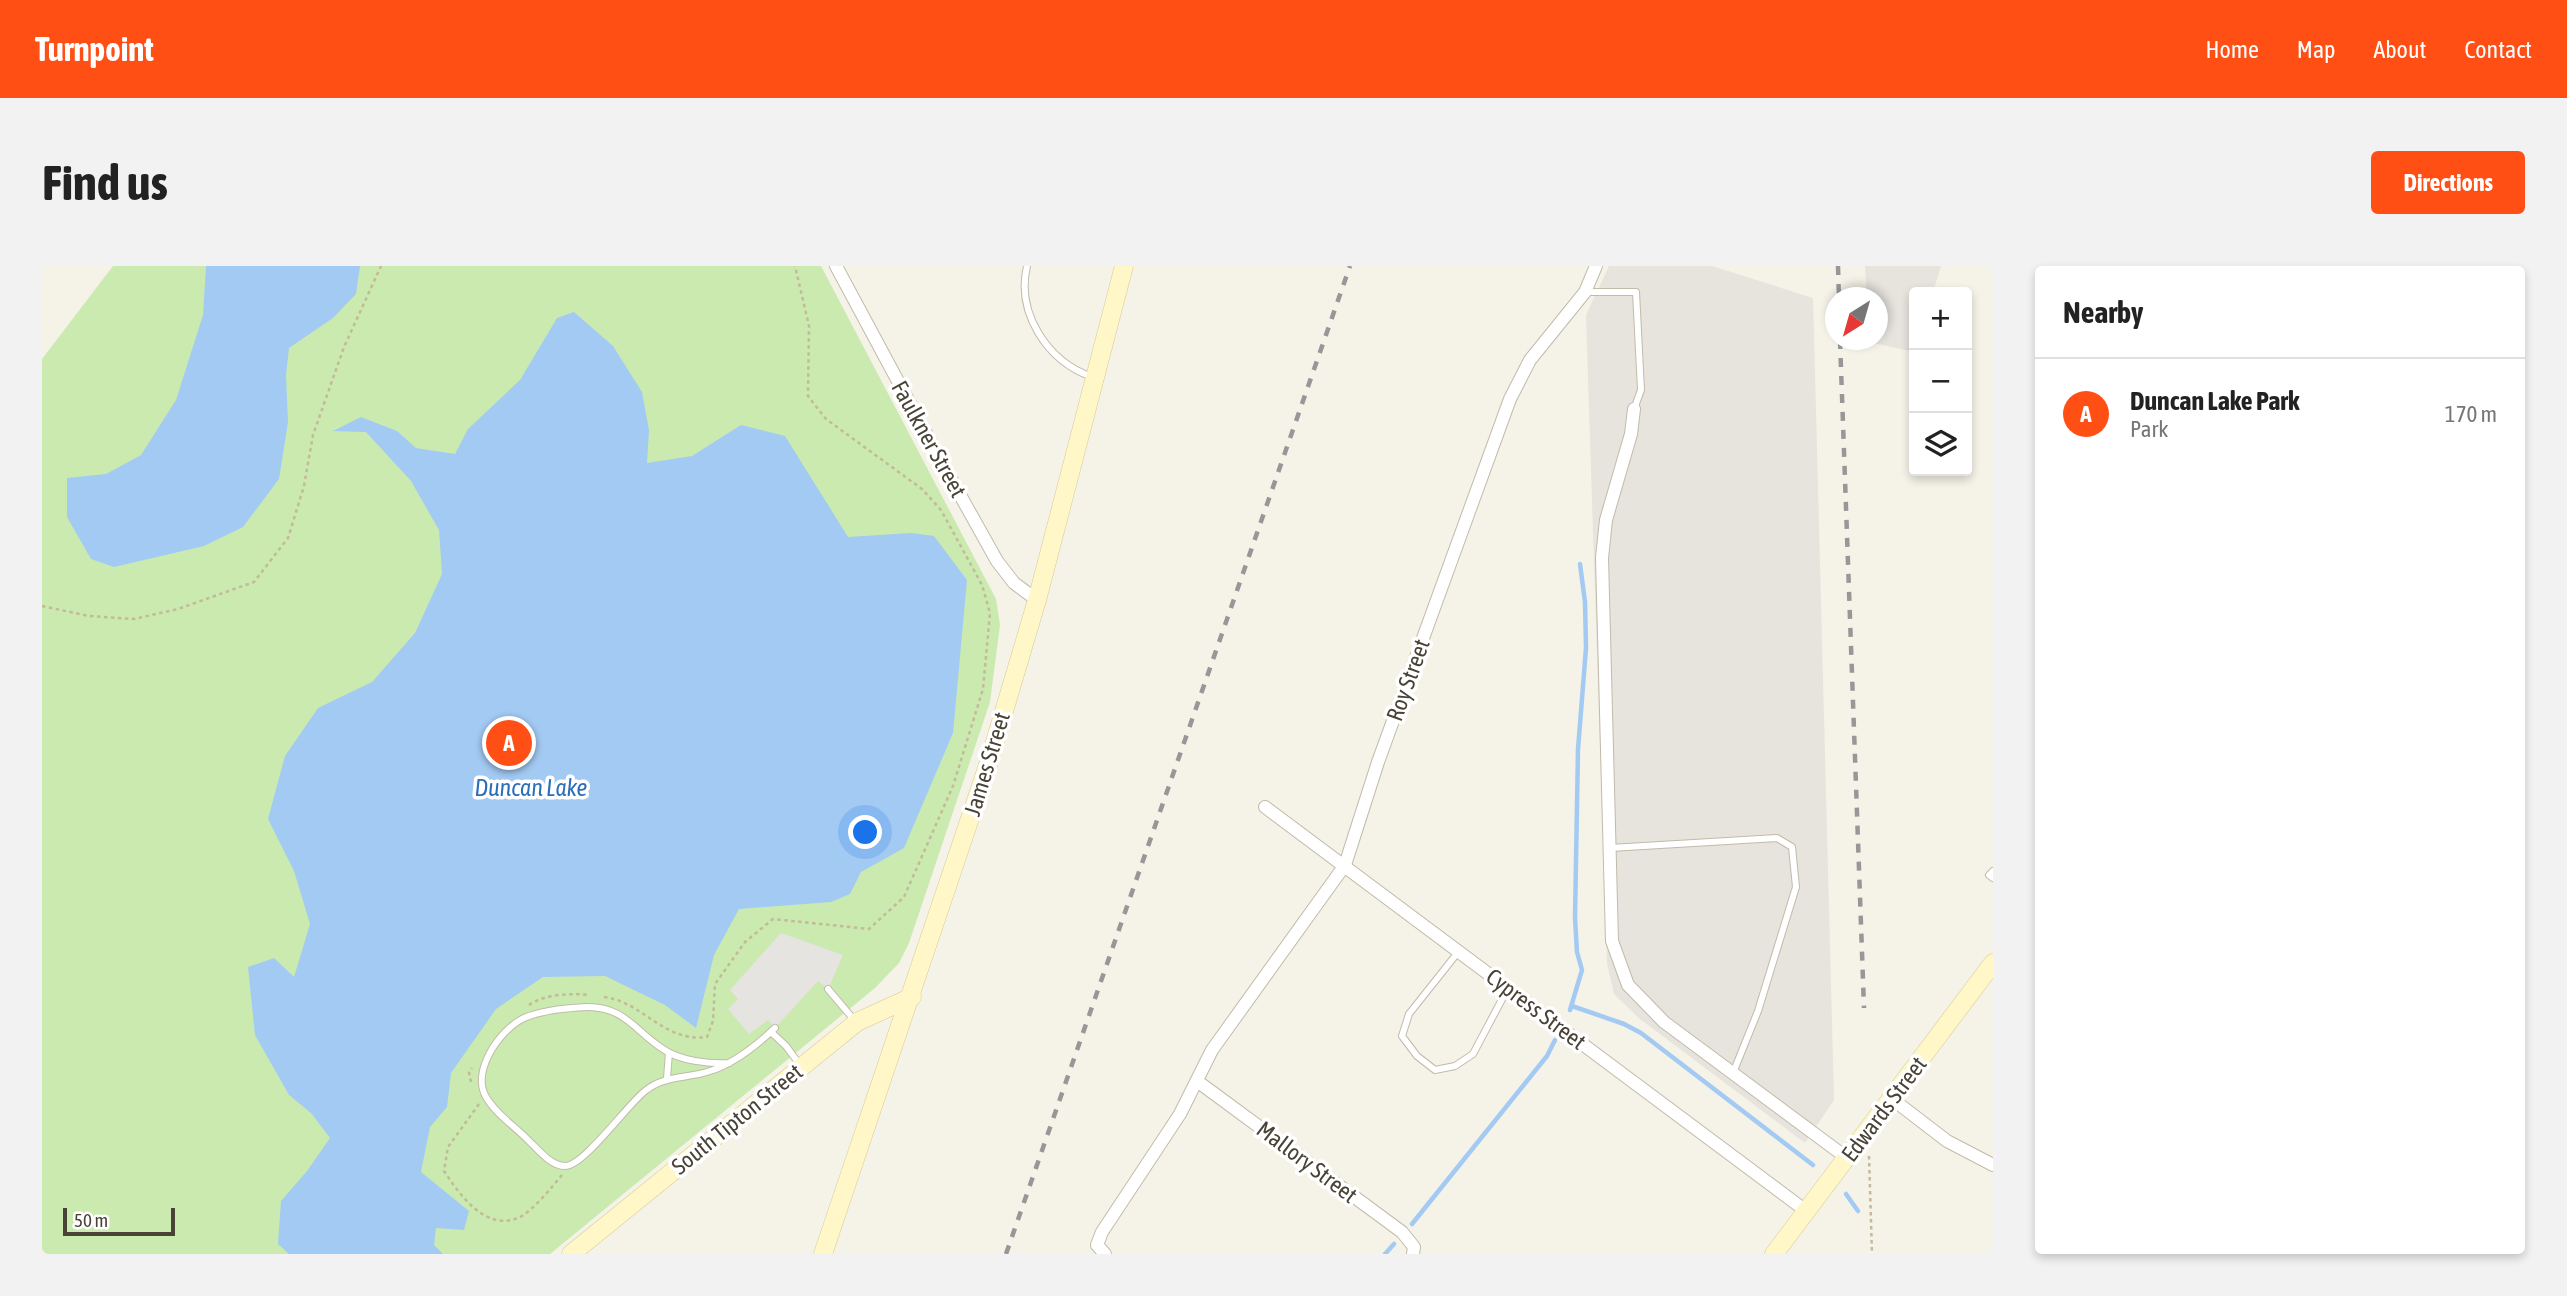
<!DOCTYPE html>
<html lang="en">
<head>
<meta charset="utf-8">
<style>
	:root { --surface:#fff; --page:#f2f2f2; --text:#222; --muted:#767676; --line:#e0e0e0; --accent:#ff4f15 }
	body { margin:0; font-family:"Asap Condensed",sans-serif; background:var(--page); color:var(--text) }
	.controls { position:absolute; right:21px; top:21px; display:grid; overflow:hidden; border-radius:7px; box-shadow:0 4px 10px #0003 }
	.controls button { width:63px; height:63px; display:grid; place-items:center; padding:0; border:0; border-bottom:2px solid var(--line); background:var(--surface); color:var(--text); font:35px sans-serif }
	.compass { position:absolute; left:1783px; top:21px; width:63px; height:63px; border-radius:50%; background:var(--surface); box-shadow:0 4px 10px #0003; rotate:217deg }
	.scale { position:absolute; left:21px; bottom:18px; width:112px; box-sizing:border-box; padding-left:7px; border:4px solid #484336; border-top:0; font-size:19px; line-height:24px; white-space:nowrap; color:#484336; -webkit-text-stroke:5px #fff; paint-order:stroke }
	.you { position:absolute; left:824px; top:567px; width:24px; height:24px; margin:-18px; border:5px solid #fff; border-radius:50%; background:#1a73e8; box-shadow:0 0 0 10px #1a73e833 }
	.badge { display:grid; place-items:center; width:46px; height:46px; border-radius:50%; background:var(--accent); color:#fff; font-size:23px; font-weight:700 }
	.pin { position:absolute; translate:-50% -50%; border:4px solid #fff; box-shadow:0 2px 7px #0006 }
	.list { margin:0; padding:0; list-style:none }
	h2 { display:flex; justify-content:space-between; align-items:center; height:91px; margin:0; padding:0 28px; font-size:30px }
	h2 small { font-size:23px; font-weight:400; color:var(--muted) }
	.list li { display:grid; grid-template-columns:46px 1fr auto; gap:21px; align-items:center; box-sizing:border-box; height:112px; padding:0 28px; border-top:2px solid var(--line) }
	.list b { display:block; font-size:26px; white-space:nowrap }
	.list p { margin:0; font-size:23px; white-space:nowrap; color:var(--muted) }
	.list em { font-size:23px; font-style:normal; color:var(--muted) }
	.icon { flex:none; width:38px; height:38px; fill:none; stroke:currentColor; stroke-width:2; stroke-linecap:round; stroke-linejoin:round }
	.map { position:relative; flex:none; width:1951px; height:988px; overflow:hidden; border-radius:7px }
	header { display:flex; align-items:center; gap:42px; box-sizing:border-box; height:98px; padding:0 35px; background:var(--accent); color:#fff }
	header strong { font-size:33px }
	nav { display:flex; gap:38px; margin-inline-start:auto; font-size:24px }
	.intro { display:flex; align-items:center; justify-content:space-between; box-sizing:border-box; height:168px; padding:0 42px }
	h1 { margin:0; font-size:49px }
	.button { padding:18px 32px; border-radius:7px; background:var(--accent); color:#fff; font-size:24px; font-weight:700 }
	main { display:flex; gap:42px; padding:0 42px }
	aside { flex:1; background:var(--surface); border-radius:7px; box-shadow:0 4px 10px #0003 }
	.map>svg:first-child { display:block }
	.industrial { fill:#e7e3dd }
	.green { fill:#caeab0 }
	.parking { fill:#e6e4e0 }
	.water { fill:#a3caf3 }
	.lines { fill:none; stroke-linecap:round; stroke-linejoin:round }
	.stream { stroke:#a3caf3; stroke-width:4.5 }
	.lane-casing { stroke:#c1bbaa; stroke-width:8 }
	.street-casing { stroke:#c1bbaa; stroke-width:14 }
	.secondary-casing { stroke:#d6cb96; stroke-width:19 }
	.path { stroke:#c3b99b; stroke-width:2.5; stroke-dasharray:3.5 3.5; stroke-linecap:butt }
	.lane { stroke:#fff; stroke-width:6 }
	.street { stroke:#fff; stroke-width:12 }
	.secondary { stroke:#fff7c8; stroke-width:18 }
	.rail { stroke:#979797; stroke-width:4.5; stroke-dasharray:9 9; stroke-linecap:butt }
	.labels { text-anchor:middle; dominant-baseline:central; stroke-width:7; stroke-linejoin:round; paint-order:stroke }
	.street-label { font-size:23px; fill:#484336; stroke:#fff }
	.water-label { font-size:24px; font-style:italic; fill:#2b6fb9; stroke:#fff }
</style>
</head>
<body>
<header>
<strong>Turnpoint</strong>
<nav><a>Home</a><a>Map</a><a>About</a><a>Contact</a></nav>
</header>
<div class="intro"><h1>Find us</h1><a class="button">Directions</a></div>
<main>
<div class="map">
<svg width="1951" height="988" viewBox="0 0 1951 988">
	<rect width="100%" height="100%" fill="#f5f2e8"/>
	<g class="industrial">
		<path d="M1567,0H1670L1771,32L1792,834L1763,877L1598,753L1572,728L1565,697L1544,49Z"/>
		<path d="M1823,0H1899L1891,26H1872V86L1827,76V74H1836V32L1825,31Z"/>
	</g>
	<path class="green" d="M71,0H779L954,333L958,359L948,436L867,677L857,697L833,722L508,988H0V93Z"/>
	<path class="parking" d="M739,667L801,689L786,723L776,715L733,762L726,754L707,768L686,743L696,733L688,724Z"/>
	<g class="water">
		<path d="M164,0H318L314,28L291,52L247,82L244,109L246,156L237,213L201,261L162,280L72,301L49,293L25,251V212L64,208L99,189L134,134L161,49Z"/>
		<path d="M532,46L571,80L600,126L607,164L605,197L650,190L699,159L743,170L806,271L869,267L892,270L925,314L911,467L862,582L819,606L808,628L789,636L697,643L672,689L654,762L623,739L563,710L501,711L454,743L409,807L405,841L388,861L379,906L427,945L422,964L394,962L392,979L401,988H247L236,978L239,935L265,905L288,872L269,847L247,829L213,769L206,701L232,692L252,711L268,658L252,605L226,553L243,490L276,442L330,416L373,367L400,308L397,264L369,215L324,166L291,165L319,151L355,165L374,182L413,188L426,163L478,114L515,52Z"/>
	</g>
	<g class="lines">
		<g class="stream">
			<path d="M1530,740L1582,758L1599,767L1771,899"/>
			<path d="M1528,744L1540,704L1535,686L1533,652L1536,483L1544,382L1543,336L1538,298"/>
			<path d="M1804,928L1816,945"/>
			<path d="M1370,958L1505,790L1513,774"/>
			<path d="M1343,988L1352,978"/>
		</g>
		<defs>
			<g id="lane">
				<path d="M985,0C974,47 1005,95 1050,111"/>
				<path d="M1543,26H1594L1599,124L1592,143"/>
				<path d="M1568,582L1735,572L1750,581L1754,621L1716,745L1691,807"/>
				<path d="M1951,605L1947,609L1951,612"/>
				<path d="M1417,685L1367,748L1360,770L1375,790L1393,804L1413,800L1431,788L1466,722"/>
				<path d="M786,723L813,755"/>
				<path d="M729,766L744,780L758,799"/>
				<path d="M687,797C667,798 638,795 621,783C593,765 582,740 544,741C524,742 500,744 482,752C458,763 429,805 444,831C453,847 472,860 485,873C495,882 508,900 523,900C542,900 585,839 603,825C622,809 645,813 668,805C693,797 714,780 733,762"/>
				<path d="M625,812L627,787"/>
			</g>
			<g id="street">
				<path d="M794,0L894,186L955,295L972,317L995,334"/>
				<path d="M1592,143L1589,168L1564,254L1560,292L1570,675L1586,719L1622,756L1805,892"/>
				<path d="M1223,541L1764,945"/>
				<path d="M1155,815L1360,966L1372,981L1371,988"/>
				<path d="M1849,832L1905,875L1951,899"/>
				<path d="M1063,988L1055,979L1060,966L1138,848L1170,784L1303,599L1336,496L1468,133L1488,94L1543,26L1554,0"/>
			</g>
			<g id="secondary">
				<path d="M529,988L815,756L870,731"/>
				<path d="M781,988L947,496L995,334L1082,0"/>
				<path d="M1732,988L1951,697"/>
			</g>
		</defs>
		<use href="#lane" class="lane-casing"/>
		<use href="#street" class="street-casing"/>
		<use href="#secondary" class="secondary-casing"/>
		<g class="path">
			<path d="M0,340L47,350L92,353L136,343L212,316L246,272L262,220L271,169L302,81L339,0"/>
			<path d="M562,731C600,735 622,777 665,771L671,755L673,718L703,676L731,653L827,663L862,631L911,520L941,423L948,347L940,319L899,244L880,223L784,153L766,130L767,60L753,0"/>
			<path d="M487,739C502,728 530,727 548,729"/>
			<path d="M429,816L427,807L430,802"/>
			<path d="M437,838L406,881L402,905C418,929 443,965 476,952C490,946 510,921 520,909"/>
			<path d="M1827,890L1830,988"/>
		</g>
		<use href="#lane" class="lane"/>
		<use href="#street" class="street"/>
		<use href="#secondary" class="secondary"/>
		<g class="rail">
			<path d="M1796,0L1797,32"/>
			<path d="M1798,74L1822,742"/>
			<path d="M964,988L1308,0"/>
		</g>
	</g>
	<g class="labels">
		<g class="street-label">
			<text transform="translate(887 173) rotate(61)">Faulkner Street</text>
			<text transform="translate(1366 414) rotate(-70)">Roy Street</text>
			<text transform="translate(945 498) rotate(-73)">James Street</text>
			<text transform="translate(1494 743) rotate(37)">Cypress Street</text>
			<text transform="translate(1842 843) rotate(-53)">Edwards Street</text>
			<text transform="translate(695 853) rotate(-39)">South Tipton Street</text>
			<text transform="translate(1265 896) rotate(37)">Mallory Street</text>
		</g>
		<g class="water-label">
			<text x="489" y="521">Duncan Lake</text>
		</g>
	</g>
</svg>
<div class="controls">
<button>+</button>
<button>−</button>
<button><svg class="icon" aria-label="layers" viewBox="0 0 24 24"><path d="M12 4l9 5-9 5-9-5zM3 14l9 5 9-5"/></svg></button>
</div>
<svg class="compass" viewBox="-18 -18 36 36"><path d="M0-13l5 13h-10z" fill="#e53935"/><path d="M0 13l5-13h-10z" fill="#767676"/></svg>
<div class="scale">50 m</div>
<div class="you"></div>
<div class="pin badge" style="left:467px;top:477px">A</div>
</div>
<aside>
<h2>Nearby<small></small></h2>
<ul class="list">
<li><span class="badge">A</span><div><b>Duncan Lake Park</b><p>Park</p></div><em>170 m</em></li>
</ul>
</aside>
</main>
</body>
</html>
